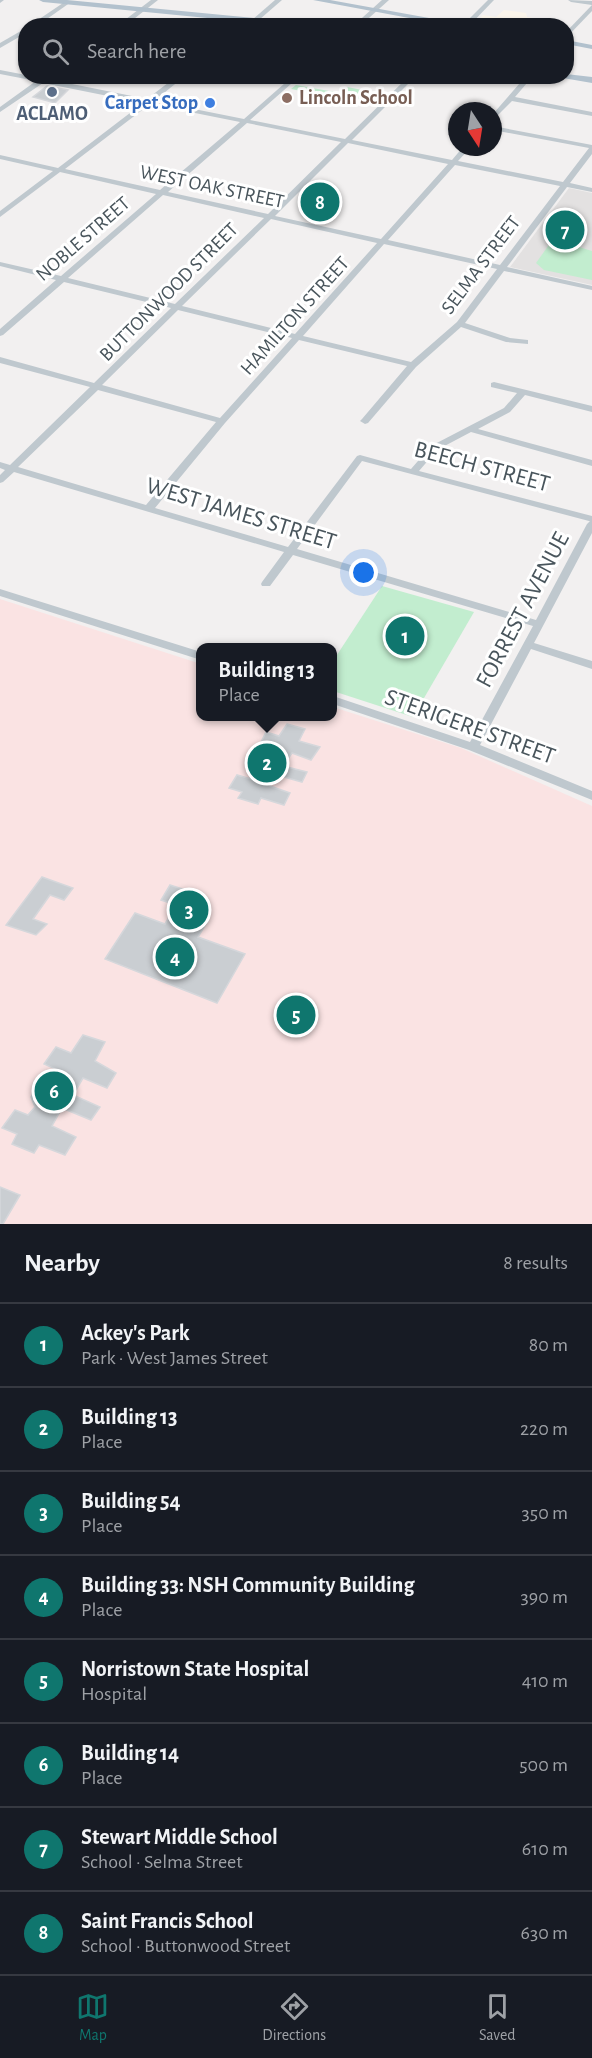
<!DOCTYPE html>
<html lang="en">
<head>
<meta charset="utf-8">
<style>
	:root { --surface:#171b24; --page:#20242c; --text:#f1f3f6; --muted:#9ea1a6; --line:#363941; --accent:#0f766e }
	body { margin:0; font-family:"Alegreya Sans",sans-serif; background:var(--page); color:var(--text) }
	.compass { position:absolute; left:448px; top:102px; width:54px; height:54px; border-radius:50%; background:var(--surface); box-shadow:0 2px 4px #0004; rotate:168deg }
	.you { position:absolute; left:364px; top:573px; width:21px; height:21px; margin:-15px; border:4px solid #fff; border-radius:50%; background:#1a73e8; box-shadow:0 0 0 9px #1a73e833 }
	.badge { display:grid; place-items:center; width:39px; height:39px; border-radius:50%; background:var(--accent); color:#fff; font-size:20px; font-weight:700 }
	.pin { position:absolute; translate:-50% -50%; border:3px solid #fff; box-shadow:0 2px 6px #0006 }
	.popup { position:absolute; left:196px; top:643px; width:141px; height:78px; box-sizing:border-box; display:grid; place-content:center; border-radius:12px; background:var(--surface); filter:drop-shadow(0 2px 4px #0005); font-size:20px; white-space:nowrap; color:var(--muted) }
	.popup b { font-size:22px; color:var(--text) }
	.popup::after { content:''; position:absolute; left:50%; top:100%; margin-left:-12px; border:12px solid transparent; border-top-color:var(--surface) }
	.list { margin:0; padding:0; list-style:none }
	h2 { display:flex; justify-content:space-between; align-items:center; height:78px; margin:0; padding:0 24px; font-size:26px }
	h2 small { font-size:20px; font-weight:400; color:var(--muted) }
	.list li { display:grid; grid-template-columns:39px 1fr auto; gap:18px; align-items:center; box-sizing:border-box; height:84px; padding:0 24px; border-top:2px solid var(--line) }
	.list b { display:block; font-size:22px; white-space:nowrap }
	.list p { margin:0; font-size:20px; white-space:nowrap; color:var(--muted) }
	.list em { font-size:20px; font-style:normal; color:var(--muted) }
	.icon { flex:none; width:33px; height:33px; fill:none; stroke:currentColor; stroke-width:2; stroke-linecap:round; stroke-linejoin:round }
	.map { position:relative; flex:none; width:592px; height:1224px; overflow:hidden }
	.search { position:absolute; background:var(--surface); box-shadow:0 2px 4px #0004; left:18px; right:18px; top:18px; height:66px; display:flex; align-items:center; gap:15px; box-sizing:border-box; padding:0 21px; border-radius:24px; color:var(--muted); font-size:22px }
	.sheet { height:750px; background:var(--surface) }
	nav { display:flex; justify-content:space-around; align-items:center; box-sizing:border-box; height:84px; border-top:2px solid var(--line); background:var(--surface); font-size:16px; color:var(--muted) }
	nav a { display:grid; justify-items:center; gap:3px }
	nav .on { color:var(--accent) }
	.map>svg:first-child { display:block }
	.commercial { fill:#fbf5eb }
	.education { fill:#e3e1e1 }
	.medical { fill:#fae3e3 }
	.green { fill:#c2edcf }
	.building { fill:#caced2; stroke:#d5d7db; stroke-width:1.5 }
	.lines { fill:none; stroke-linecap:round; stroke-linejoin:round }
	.minor { fill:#bfc8ce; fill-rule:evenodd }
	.major { fill:#b2c1cd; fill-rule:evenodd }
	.service-dot { fill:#5c6f8a; stroke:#fff; stroke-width:2 }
	.education-dot { fill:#8d6e63; stroke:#fff; stroke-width:2 }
	.shop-dot { fill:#3f7fe0; stroke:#fff; stroke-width:2 }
	.labels { text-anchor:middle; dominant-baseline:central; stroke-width:6; stroke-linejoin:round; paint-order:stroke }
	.far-education-label { font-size:20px; font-weight:bold; fill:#785e54; stroke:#fff; text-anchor:start }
	.far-shop-label { font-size:20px; font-weight:bold; fill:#366cbe; stroke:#fff; text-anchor:end }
	.far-service-label { font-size:20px; font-weight:bold; fill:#4e5e75; stroke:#fff }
	.far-street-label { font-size:20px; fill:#49555c; stroke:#fff }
	.street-label { font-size:24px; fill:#49555c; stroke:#fff }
</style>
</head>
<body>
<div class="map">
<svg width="592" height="1224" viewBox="0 0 592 1224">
	<rect width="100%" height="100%" fill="#f2f0f0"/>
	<path class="commercial" d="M504,10L526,13L527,17L557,22L554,26L475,23L483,15L496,17Z"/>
	<path class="education" d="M569,188L592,193V285L510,267Z"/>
	<path class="medical" d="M0,599L201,664V716H333V707L461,748L592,806V1224H0Z"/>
	<g class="green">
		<path d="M296,85L340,93L347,87L388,95L376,106L291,89Z"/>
		<path d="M551,242L566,243L592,251V280L544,270L536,263Z"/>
		<path d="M382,586L474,612L413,717L333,691V661Z"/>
	</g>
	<g class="building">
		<path d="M47,86L68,90L55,103L33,97Z"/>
		<path d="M287,724L305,729L299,741L320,747L311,760L292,753L283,766L307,772L302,782L277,775L270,786L290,793L284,805L261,798L258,804L238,798L242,792L229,788L237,775L251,779L248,765L263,745L260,744L266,732L279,736Z"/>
		<path d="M42,877L73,888L64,900L50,895L33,919L47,924L36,935L6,925Z"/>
		<path d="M170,885L205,896L209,904L201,916L209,919L198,937L245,954L217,1003L105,959L135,913L165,924L176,905L161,900Z"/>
		<path d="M83,1035L105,1042L95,1061L116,1073L107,1088L83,1078L73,1095L100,1107L91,1120L62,1108L52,1126L76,1137L65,1155L39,1145L34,1153L12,1144L17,1134L2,1128L15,1110L28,1115L35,1107L31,1097L40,1080L69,1075L44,1064L56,1047L71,1053Z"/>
		<path d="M0,1187L20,1195L3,1224H0Z"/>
	</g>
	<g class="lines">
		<g class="minor">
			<path d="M0,0H4L0,3Z"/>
			<path d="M151,0H158L125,26H117Z"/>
			<path d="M275,0H282L252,26H245Z"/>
			<path d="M382,0H389L360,26H353Z"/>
			<path d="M488,0H494L469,26H462Z"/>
			<path d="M568,0L592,1V5L571,2Z"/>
			<path d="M66,1L71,2L37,26H29Z"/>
			<path d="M592,5V11L566,38V32Z"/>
			<path d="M26,28V33L0,48V43Z"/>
			<path d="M0,70L26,75V76L41,78L47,76V79L147,99L177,76H185L154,101L244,119L293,76H300L250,120L345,139L409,76H416L352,140L452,160L463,147H471L458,161L563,182L589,148L493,130V126L592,145V154L570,183L592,188V192L567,187L507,267L592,286V290L504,271L465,323L510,338L528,340V344L506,342L461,327L416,367L368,423L365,424L360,421L362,419L407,366L299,340L225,423L155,508L288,547L357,456L360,455L411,469L431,446L504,408L517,393L491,387V383L494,382L592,406V412L525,395L510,412L478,429L592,460V466L471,432L437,450L419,471L592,516V533L534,643L592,661V669L531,649L480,745L592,791V800L469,750L333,704V696L470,742L533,626L293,555L270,586H262L261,584L262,582L284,552L14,472L3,482L0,483V475L5,470L0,468V462L10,465L90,387L0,363V357L94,383L171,308L64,282L3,335L0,336V329L56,280L0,266V262L61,276L156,194L60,172L0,217V211L53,171L0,159V155L58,168L143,103L43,83L0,112V107L36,81L0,74ZM150,104L240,122L160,190L65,169ZM247,123L341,142L268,214L168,192ZM348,143L448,164L381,239L275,216ZM455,165L560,186L500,265L388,240ZM163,195L264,218L175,304L68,278ZM271,219L377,243L295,334L182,306ZM384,244L497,269L457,322L411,362L303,336ZM178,310L292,338L220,418L102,385ZM98,390L216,422L146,505L18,467ZM362,461L589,521H590L587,524L536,620L297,549Z"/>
			<path d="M526,76H533L515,97L592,112V116L512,101L493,120V114Z"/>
			<path d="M0,589L201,652V660L0,596Z"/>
		</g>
		<g class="major">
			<path d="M39,0H67L254,18L288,26L43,2Z"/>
			<path d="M313,0H330L473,26H452Z"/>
			<path d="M566,40L592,45V49L566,44Z"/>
			<path d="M566,74L592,77V83L563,78L566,76Z"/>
		</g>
	</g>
	<circle class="service-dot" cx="52" cy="92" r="6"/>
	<circle class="education-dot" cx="287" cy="98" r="6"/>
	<circle class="shop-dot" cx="210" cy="103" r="6"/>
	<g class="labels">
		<g class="far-education-label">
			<text x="299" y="98">Lincoln School</text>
		</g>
		<g class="far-shop-label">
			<text x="198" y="103">Carpet Stop</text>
		</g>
		<g class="far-service-label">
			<text x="52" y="114">ACLAMO</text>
		</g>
		<g class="far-street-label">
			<text transform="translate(212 187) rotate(12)">WEST OAK STREET</text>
			<text transform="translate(83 239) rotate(-41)">NOBLE STREET</text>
			<text transform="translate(481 265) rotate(-53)">SELMA STREET</text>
			<text transform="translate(169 292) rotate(-45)">BUTTONWOOD STREET</text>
			<text transform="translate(295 316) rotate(-48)">HAMILTON STREET</text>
		</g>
		<g class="street-label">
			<text transform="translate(482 467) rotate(15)">BEECH STREET</text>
			<text transform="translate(241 514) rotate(17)">WEST JAMES STREET</text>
			<text transform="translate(523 610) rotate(-62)">FORREST AVENUE</text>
			<text transform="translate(470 727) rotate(20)">STERIGERE STREET</text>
		</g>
	</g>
</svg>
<svg class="compass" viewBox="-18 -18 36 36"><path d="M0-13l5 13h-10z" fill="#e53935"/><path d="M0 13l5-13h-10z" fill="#9ea1a6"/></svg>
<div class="you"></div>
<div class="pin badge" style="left:405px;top:636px">1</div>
<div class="pin badge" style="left:267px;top:763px">2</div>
<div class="popup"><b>Building 13</b>Place</div>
<div class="pin badge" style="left:189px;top:910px">3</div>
<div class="pin badge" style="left:175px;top:957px">4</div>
<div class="pin badge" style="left:296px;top:1015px">5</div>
<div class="pin badge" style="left:54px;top:1091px">6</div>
<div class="pin badge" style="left:565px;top:230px">7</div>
<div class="pin badge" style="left:320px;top:202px">8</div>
<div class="search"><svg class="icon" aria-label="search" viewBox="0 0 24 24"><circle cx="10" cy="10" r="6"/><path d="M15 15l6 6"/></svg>Search here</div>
</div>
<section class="sheet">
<h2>Nearby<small>8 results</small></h2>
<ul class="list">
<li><span class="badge">1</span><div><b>Ackey's Park</b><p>Park · West James Street</p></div><em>80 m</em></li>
<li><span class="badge">2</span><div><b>Building 13</b><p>Place</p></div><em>220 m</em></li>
<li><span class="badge">3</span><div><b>Building 54</b><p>Place</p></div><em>350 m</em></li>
<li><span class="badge">4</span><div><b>Building 33: NSH Community Building</b><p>Place</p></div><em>390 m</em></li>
<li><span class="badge">5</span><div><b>Norristown State Hospital</b><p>Hospital</p></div><em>410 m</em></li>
<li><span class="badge">6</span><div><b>Building 14</b><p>Place</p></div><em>500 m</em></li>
<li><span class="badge">7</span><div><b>Stewart Middle School</b><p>School · Selma Street</p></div><em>610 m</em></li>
<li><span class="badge">8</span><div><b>Saint Francis School</b><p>School · Buttonwood Street</p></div><em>630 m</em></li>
</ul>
</section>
<nav>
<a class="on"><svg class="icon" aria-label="map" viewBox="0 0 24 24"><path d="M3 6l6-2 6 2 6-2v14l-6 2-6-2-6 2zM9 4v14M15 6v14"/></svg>Map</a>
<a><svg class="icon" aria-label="directions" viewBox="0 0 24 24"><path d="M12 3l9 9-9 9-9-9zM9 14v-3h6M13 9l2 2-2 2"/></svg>Directions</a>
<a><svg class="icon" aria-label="saved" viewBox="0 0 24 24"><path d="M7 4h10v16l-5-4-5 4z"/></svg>Saved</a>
</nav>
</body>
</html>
